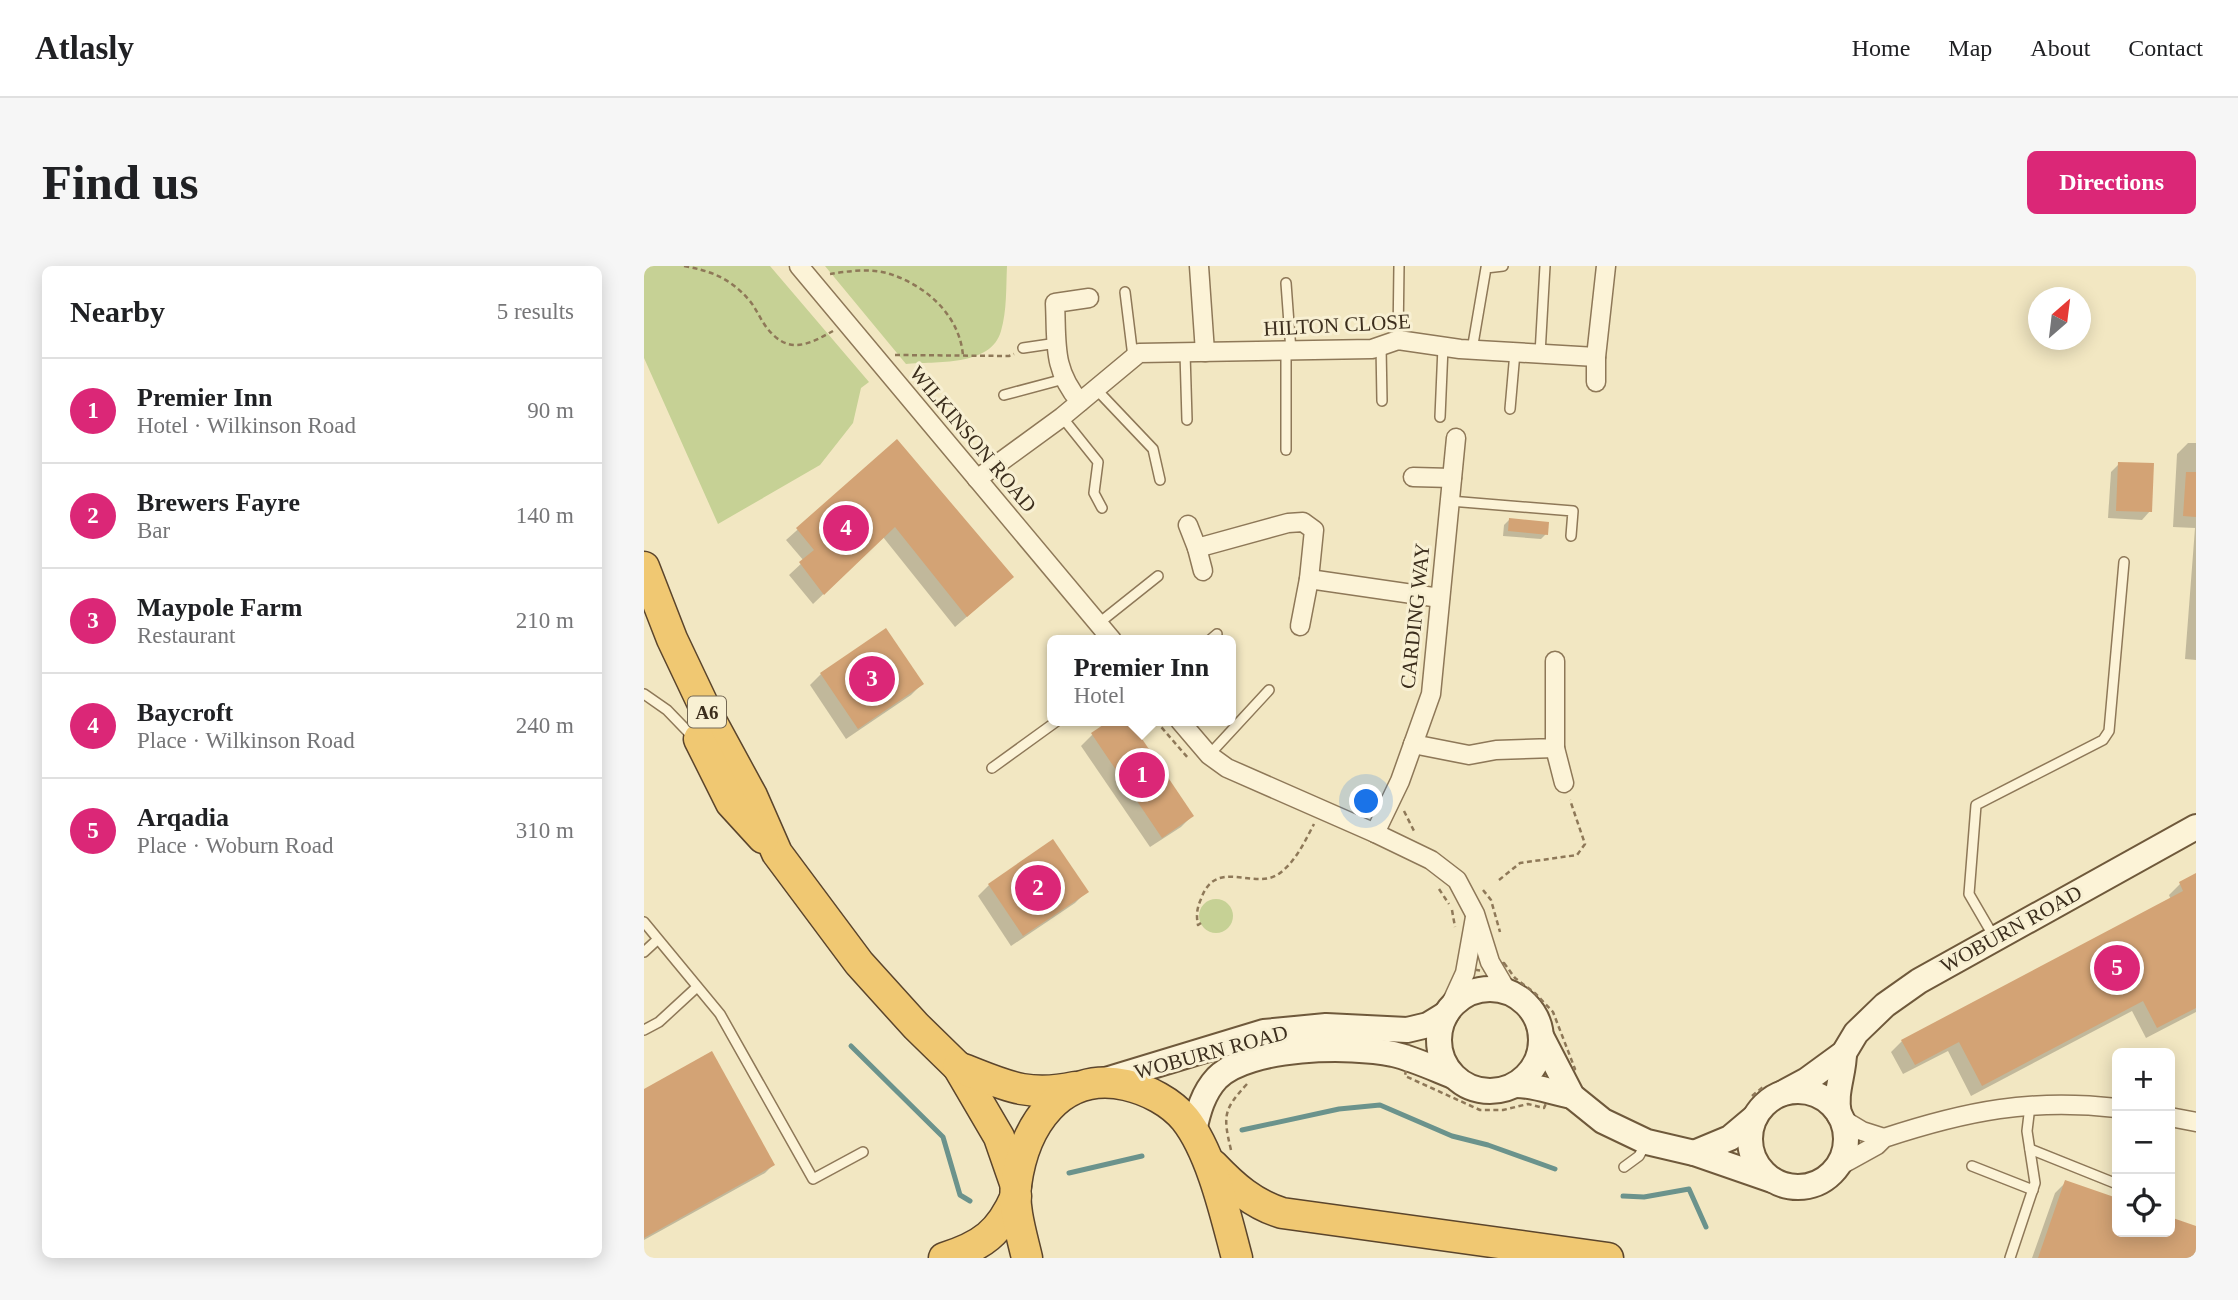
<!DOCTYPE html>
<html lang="en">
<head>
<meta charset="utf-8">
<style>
	:root { --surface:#fff; --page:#f6f6f6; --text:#202124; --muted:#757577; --line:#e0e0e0; --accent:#db2777 }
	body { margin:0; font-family:Georgia,serif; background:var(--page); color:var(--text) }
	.controls { position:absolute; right:21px; bottom:21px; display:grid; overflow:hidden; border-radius:10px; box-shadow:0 4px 18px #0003 }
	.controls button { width:63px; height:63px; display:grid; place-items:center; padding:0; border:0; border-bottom:2px solid var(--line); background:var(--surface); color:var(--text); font:35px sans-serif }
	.compass { position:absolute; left:1384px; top:21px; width:63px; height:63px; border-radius:50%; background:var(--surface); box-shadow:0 4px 18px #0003; rotate:28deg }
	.you { position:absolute; left:723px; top:536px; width:24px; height:24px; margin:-18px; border:5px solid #fff; border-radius:50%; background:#1a73e8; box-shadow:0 0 0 10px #1a73e833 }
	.badge { display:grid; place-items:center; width:46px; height:46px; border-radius:50%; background:var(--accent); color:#fff; font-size:23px; font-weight:700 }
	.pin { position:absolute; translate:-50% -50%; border:4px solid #fff; box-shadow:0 2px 7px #0006 }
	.popup { position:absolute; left:403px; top:369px; width:189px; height:91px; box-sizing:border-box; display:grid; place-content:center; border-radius:10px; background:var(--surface); filter:drop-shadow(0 2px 5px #0005); font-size:23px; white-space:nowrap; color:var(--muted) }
	.popup b { font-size:26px; color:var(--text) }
	.popup::after { content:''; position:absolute; left:50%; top:100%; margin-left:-14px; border:14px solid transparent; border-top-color:var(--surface) }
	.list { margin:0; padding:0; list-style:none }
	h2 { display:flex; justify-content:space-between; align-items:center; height:91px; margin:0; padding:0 28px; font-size:30px }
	h2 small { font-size:23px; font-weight:400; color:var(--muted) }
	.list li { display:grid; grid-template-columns:46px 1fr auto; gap:21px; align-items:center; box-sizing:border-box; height:105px; padding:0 28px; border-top:2px solid var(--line) }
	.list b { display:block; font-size:26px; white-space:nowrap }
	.list p { margin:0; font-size:23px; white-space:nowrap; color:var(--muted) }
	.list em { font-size:23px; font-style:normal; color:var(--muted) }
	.icon { flex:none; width:38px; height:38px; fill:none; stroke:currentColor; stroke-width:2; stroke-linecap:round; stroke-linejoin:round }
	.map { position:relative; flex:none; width:1552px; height:992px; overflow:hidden; border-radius:10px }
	header { display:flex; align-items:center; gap:42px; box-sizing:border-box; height:98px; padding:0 35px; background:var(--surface); border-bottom:2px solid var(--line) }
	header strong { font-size:33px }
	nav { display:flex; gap:38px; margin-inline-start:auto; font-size:24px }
	.intro { display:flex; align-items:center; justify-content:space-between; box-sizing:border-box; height:168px; padding:0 42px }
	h1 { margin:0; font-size:49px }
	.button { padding:18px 32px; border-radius:10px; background:var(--accent); color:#fff; font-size:24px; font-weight:700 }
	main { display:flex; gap:42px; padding:0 42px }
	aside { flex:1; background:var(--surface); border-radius:10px; box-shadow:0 4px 18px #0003 }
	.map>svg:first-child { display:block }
	.green { fill:#c6d195 }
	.shadow { fill:#0003 }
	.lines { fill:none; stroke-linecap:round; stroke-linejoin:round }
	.stream { stroke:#6b938c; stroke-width:5 }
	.building { fill:#d3a375 }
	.service-casing { stroke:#8e7858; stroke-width:12 }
	.minor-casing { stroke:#8e7858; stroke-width:21 }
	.secondary-casing { stroke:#6f593b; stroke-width:28 }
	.trunk-casing { stroke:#5b452c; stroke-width:33 }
	.path { stroke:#8e7858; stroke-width:2.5; stroke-dasharray:5 3.5; stroke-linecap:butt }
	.service { stroke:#fcf3d7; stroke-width:9 }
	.minor { stroke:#fcf3d7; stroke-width:18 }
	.secondary { stroke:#fcf3d7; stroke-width:24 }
	.trunk { stroke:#f0c872; stroke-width:30 }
	.labels { text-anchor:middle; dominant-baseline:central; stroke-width:6; stroke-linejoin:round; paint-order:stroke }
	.shield { fill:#f8f0d3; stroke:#746854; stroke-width:2 }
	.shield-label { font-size:19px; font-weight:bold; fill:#3c2e1d }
	.street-label { font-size:21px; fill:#3c2e1d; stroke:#f8f0d3 }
</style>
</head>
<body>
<header>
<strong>Atlasly</strong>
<nav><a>Home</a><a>Map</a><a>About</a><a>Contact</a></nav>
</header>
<div class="intro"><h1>Find us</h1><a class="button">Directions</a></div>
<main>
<aside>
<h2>Nearby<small>5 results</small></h2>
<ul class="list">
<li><span class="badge">1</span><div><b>Premier Inn</b><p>Hotel · Wilkinson Road</p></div><em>90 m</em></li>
<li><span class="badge">2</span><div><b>Brewers Fayre</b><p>Bar</p></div><em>140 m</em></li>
<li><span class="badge">3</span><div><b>Maypole Farm</b><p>Restaurant</p></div><em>210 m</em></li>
<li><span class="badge">4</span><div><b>Baycroft</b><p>Place · Wilkinson Road</p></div><em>240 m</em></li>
<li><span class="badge">5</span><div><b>Arqadia</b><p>Place · Woburn Road</p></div><em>310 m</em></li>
</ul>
</aside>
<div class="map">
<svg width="1552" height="992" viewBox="0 0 1552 992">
	<rect width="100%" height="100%" fill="#f2e7c2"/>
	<g class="green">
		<path d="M0,0H126L225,116L217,122L209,157L176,199L74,258L0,92Z"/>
		<path d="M181,0H363C362,21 363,45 357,65C347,101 291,95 262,98Z"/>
		<circle cx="572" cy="650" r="17"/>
	</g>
	<g class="shadow">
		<path d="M253,175L357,321L311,361L239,271L169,338L145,309L160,295L142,274Z"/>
		<path d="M1544,177H1552V394L1541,393L1551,262L1529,261L1533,188Z"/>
		<path d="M1475,198L1506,245L1498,254L1464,252L1467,206Z"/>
		<path d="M865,254L902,268L897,273L859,270L860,259Z"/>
		<path d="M241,365L278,418L267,429L202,473L166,419L177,408Z"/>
		<path d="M469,455H483L548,550L537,561L506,581L437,480L448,469Z"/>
		<path d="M408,576L442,626L431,637L367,680L334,630L345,619Z"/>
		<path d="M1552,609V746L1502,772L1488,745L1327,830L1304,785L1259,808L1247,786L1258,775L1527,634L1525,629L1536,618Z"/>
		<path d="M0,825L129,899L121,907L0,974Z"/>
		<path d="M1422,916L1473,934V966H1526V953L1552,962V985L1550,992H1388L1411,927Z"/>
	</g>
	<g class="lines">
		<g class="stream">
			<path d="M207,780L299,871L316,929L326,935"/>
			<path d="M598,864L695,843L736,839L808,870L844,879L911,903"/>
			<path d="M425,907L498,890"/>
			<path d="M979,930L1000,931L1045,923L1062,961"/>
		</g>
	</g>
	<g class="building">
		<path d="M253,173L370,311L323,351L251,261L180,329L155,296L170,284L152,262Z"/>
		<path d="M1474,196L1510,197L1508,246L1472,245Z"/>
		<path d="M1542,206H1552V251L1539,250Z"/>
		<path d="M865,252L905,256L904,269L864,265Z"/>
		<path d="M242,362L280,418L214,463L176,407Z"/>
		<path d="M465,455H486L550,550L518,572L447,467Z"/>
		<path d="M409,573L445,626L379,670L344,618Z"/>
		<path d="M1552,607V742L1513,762L1499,735L1338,820L1315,776L1271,799L1257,774L1539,625L1535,616Z"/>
		<path d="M68,785L131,899L0,972V823Z"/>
		<path d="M1421,914L1473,932V966H1526V951L1552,960V992H1394Z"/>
	</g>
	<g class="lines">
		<defs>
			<g id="service">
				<path d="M642,17L647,85"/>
				<path d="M481,26L489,91"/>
				<path d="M754,74L755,0"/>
				<path d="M737,80L738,135"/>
				<path d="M379,82L413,77"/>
				<path d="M828,84L842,2L859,0"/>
				<path d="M642,85V184"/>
				<path d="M541,87L543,154"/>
				<path d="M896,88L901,0"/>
				<path d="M452,123L509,183L516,214"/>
				<path d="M360,129L420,113"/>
				<path d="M866,143L871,86"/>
				<path d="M418,151L454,196L450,227L458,242"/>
				<path d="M796,151L799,81"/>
				<path d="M806,235L929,245L927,270"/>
				<path d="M455,357L514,310"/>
				<path d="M566,374L573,368"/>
				<path d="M0,428L23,444L51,473"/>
				<path d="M565,489L625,424"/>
				<path d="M348,502L413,455"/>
				<path d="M0,656L76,748L169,913L219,886"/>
				<path d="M1350,671L1325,628L1332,539L1459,474L1465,465L1480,296"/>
				<path d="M0,686L13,674"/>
				<path d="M0,764L15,756L53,721"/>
				<path d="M1386,883L1473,918"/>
				<path d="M1328,900L1389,924"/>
				<path d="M980,901L995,890L1002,877"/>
				<path d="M1366,992L1391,917L1383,865L1386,840"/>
			</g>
			<g id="minor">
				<path d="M155,0L468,374"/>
				<path d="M555,0L561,86"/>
				<path d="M952,116V91"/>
				<path d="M436,136C408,103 413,77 411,37L445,32"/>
				<path d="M769,211L808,212"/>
				<path d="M333,213L418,151L495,87L728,83L754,74L816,83L952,91L962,0"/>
				<path d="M544,259L553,282L644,257L659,256L670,264L665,313L796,332"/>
				<path d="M553,282L559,305"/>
				<path d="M656,360L665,313"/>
				<path d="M536,455L565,489L583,502L731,567L787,594L813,614L831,648L846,696L863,725"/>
				<path d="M769,478L825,489L852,484L911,482V395"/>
				<path d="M911,482L920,517"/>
				<path d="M731,567L756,515L787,428L812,172"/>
				<path d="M805,742L821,707L831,651"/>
				<path d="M1526,851L1552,856"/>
				<path d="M1198,853L1218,865L1240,872"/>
				<path d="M1195,900L1233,879L1240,872C1322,845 1387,832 1473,842"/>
			</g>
			<g id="secondary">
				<circle cx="846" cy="774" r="51"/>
				<path d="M898,772L928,830L959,855L1003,876L1050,887L1128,914"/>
				<path d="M462,814L620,766L682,760L763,764L784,759L802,748"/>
				<path d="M872,819C892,819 909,827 928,830"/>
				<circle cx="1154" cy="873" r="48"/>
				<path d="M1139,827L1163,814L1200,787L1212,767L1241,739L1275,715L1552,561"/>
				<path d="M1195,848C1190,827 1200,808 1200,787"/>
				<path d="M550,865C554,846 559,827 573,812C605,780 707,779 749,788C770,793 789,802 809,810"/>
				<path d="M1050,887L1086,872L1111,851"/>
			</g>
			<g id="trunk">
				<path d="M0,301L28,373L65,451L108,530L133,587L215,697L272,760L314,801L355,871L372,920"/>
				<path d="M55,473L87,537L119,572"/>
				<path d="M314,801C359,818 381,832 431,821"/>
				<path d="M569,899C590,921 609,938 638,947L964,992"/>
				<path d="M300,992C338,980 356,967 372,930"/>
				<path d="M383,992C378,970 369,942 372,919C380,860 416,804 482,819C504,824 527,836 541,853C568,887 582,951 593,992"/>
			</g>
		</defs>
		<use href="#service" class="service-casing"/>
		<use href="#minor" class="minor-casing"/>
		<use href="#secondary" class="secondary-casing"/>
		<use href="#trunk" class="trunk-casing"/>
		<g class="path">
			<path d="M40,0C67,5 86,12 105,34C112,42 116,53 123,62C144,89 164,79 189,65"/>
			<path d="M186,8C204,5 228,2 246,8C283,20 316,50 319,90"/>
			<path d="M251,89L365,90L370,88"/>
			<path d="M512,455L544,492"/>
			<path d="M712,539L728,532"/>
			<path d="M760,545L771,567"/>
			<path d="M855,614L876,597L933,589L941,578L926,534"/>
			<path d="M795,623L805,638"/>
			<path d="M839,624L847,634L856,666"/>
			<path d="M808,644L811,661"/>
			<path d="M557,657L554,659C552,649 553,642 557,633C572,590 611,626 636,607C652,595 661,575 670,558"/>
			<path d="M860,697L871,712L892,728L909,746L931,803L910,818L900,842L884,838L859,844H836L761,810L765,784L762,754C791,750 809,730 813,701L839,705Z"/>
			<path d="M1108,830L1119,821"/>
			<path d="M587,884C579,850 579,844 603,818"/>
		</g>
		<use href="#service" class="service"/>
		<use href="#minor" class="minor"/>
		<use href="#secondary" class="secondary"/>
		<use href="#trunk" class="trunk"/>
	</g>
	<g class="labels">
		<rect class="shield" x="44" y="430.5" width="38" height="31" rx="5"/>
		<g class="shield-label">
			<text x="63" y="446">A6</text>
		</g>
		<g class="street-label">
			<text transform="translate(693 59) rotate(-3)">HILTON CLOSE</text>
			<text transform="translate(329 173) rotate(50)">WILKINSON ROAD</text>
			<text transform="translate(771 350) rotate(-84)">CARDING WAY</text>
			<text transform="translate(1367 663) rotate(-29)">WOBURN ROAD</text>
			<text transform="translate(567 786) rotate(-15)">WOBURN ROAD</text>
		</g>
	</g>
</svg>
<div class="controls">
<button>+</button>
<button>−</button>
<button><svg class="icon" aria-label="locate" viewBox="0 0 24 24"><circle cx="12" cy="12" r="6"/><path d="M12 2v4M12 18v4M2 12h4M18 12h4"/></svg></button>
</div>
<svg class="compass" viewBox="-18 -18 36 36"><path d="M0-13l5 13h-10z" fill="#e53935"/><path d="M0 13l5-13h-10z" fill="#757577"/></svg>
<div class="you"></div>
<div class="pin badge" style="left:498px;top:509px">1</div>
<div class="popup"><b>Premier Inn</b>Hotel</div>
<div class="pin badge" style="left:394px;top:622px">2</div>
<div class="pin badge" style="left:228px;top:413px">3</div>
<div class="pin badge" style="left:202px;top:262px">4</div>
<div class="pin badge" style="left:1473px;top:702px">5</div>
</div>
</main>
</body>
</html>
